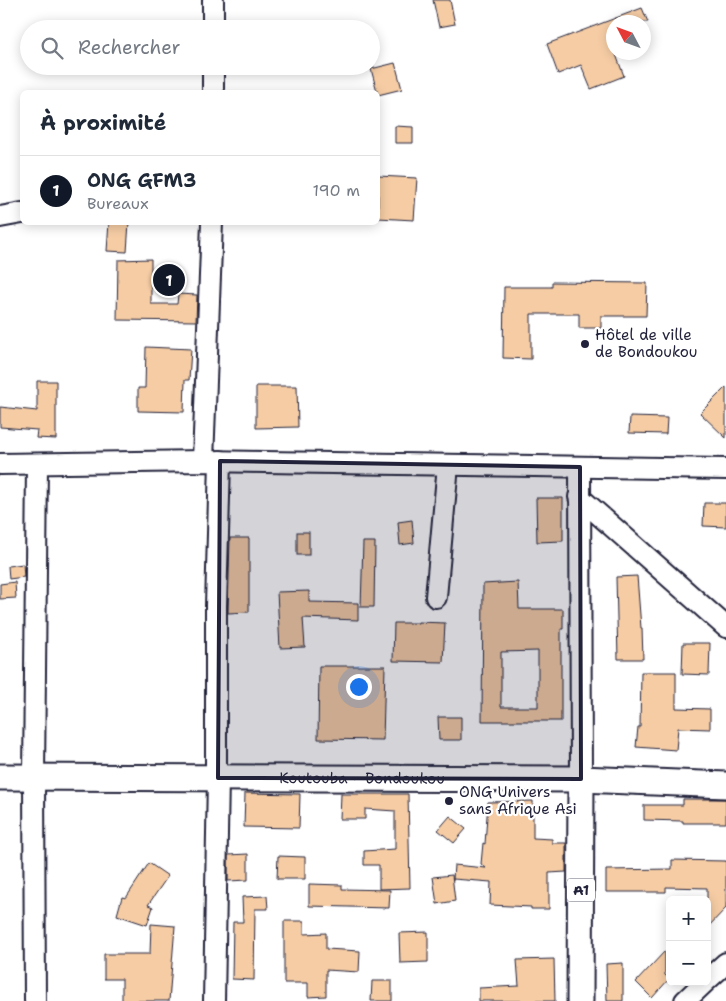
<!DOCTYPE html>
<html lang="fr">
<head>
<meta charset="utf-8">
<style>
	:root { --surface:#fff; --page:#f2f2f3; --text:#1f2937; --muted:#747a83; --line:#e0e1e3; --accent:#111827 }
	body { margin:0; font-family:"Shantell Sans",sans-serif; background:var(--page); color:var(--text) }
	.controls { position:absolute; right:15px; bottom:15px; display:grid; overflow:hidden; border-radius:8px; box-shadow:0 2px 12px #0003 }
	.controls button { width:45px; height:45px; display:grid; place-items:center; padding:0; border:0; border-bottom:1px solid var(--line); background:var(--surface); color:var(--text); font:25px sans-serif }
	.compass { position:absolute; left:606px; top:15px; width:45px; height:45px; border-radius:50%; background:var(--surface); box-shadow:0 2px 12px #0003; rotate:311deg }
	.you { position:absolute; left:358px; top:686px; width:18px; height:18px; margin:-12px; border:4px solid #fff; border-radius:50%; background:#1a73e8; box-shadow:0 0 0 8px #1a73e833 }
	.badge { display:grid; place-items:center; width:32px; height:32px; border-radius:50%; background:var(--accent); color:#fff; font-size:16px; font-weight:700 }
	.pin { position:absolute; translate:-50% -50%; border:2px solid #fff; box-shadow:0 1px 5px #0006 }
	.list { margin:0; padding:0; list-style:none }
	h2 { display:flex; justify-content:space-between; align-items:center; height:65px; margin:0; padding:0 20px; font-size:21px }
	h2 small { font-size:16px; font-weight:400; color:var(--muted) }
	.list li { display:grid; grid-template-columns:32px 1fr auto; gap:15px; align-items:center; box-sizing:border-box; height:70px; padding:0 20px; border-top:1px solid var(--line) }
	.list b { display:block; font-size:19px; white-space:nowrap }
	.list p { margin:0; font-size:16px; white-space:nowrap; color:var(--muted) }
	.list em { font-size:16px; font-style:normal; color:var(--muted) }
	.icon { flex:none; width:28px; height:28px; fill:none; stroke:currentColor; stroke-width:2; stroke-linecap:round; stroke-linejoin:round }
	.map { position:relative; flex:none; width:726px; height:1001px; overflow:hidden }
	.search { position:absolute; background:var(--surface); box-shadow:0 2px 12px #0003; left:20px; top:20px; width:360px; height:55px; display:flex; align-items:center; gap:12px; box-sizing:border-box; padding:0 18px; border-radius:28px; color:var(--muted); font-size:19px }
	.panel { position:absolute; background:var(--surface); box-shadow:0 2px 12px #0003; left:20px; top:90px; width:360px; height:135px; border-radius:8px }
	.map>svg:first-child { display:block }
	.building { fill:#f5cca4; stroke:#22223b; fill-rule:evenodd }
	.lines { fill:none; stroke-linecap:round; stroke-linejoin:round }
	.minor-casing { stroke:#22223b; stroke-width:24 }
	.major-casing { stroke:#22223b; stroke-width:29 }
	.minor { stroke:#fff; stroke-width:20 }
	.major { stroke:#fff; stroke-width:25 }
	.marked { fill:#22223b; fill-opacity:0.2; stroke:#22223b; stroke-width:4; stroke-linejoin:round }
	.poi-dot { fill:#22223b; stroke:#fff; stroke-width:2 }
	.labels { text-anchor:middle; dominant-baseline:central; stroke-width:4.5; stroke-linejoin:round; paint-order:stroke }
	.shield { fill:#fff; stroke:#646476; stroke-width:1 }
	.shield-label { font-size:14px; font-weight:bold; fill:#22223b }
	.poi-label { font-size:15px; fill:#22223b; stroke:#fff; text-anchor:start }
	.street-label { font-size:15px; fill:#22223b; stroke:#fff }
</style>
</head>
<body>
<div class="map">
<svg width="726" height="1001" viewBox="0 0 726 1001">
	<rect width="100%" height="100%" fill="#fff"/>
	<filter id="ink" filterUnits="userSpaceOnUse"><feTurbulence type="fractalNoise" baseFrequency=".02" numOctaves="2"/><feDisplacementMap in="SourceGraphic" scale="10" xChannelSelector="R" yChannelSelector="G"/><feConvolveMatrix kernelMatrix="1 2 1 2 8 2 1 2 1" color-interpolation-filters="sRGB"/></filter>
	<g filter="url(#ink)">
		<g class="building">
			<path d="M433,0H450L455,24L439,27Z"/>
			<path d="M642,8L648,22H614V52H615L624,76L591,89L581,65L558,74L547,44Z"/>
			<path d="M395,63L402,89L378,95L371,69Z"/>
			<path d="M395,126L413,127V143H395Z"/>
			<path d="M378,176L417,178L414,220L378,218Z"/>
			<path d="M109,222H129L127,252L107,251Z"/>
			<path d="M151,259V304H177L178,294L197,295L196,321L117,320L118,260Z"/>
			<path d="M552,282L647,283L646,316H601V328H579V314H531V359L503,358L504,287H552Z"/>
			<path d="M146,347L191,349L189,380H185L184,412L138,411V388H145Z"/>
			<path d="M37,381H56V439L36,438L37,430L0,427V407L37,411Z"/>
			<path d="M256,386H297L298,427L256,428Z"/>
			<path d="M726,387V438L700,413Z"/>
			<path d="M630,417L667,418L666,434L629,433Z"/>
			<path d="M536,498H563V541L537,542Z"/>
			<path d="M704,503H726V527L703,526Z"/>
			<path d="M412,520L414,543L400,545L398,522Z"/>
			<rect x="297" y="532" width="12" height="23"/>
			<path d="M230,538H249V612L228,613Z"/>
			<path d="M363,542H375L374,607H361Z"/>
			<path d="M23,564L24,577L9,579L8,566Z"/>
			<path d="M637,576L641,628H642L643,659H618L616,577Z"/>
			<path d="M15,582L16,598L0,599V584Z"/>
			<path d="M518,582L519,609H563V629H561V721H482L483,584ZM538,651V707H501V652Z"/>
			<path d="M309,591V602L358,603V620L303,618L305,647L280,648L277,592Z"/>
			<path d="M418,622L445,623L443,662L393,661L394,623H418Z"/>
			<path d="M683,643H710L709,675L682,674Z"/>
			<path d="M319,666H385L383,740L318,739Z"/>
			<path d="M641,672H676V708L710,709V729L678,728L676,750L636,747L638,727H640Z"/>
			<path d="M438,717H461V740H439Z"/>
			<path d="M245,793L300,794L299,828L244,827Z"/>
			<path d="M341,794H408L410,888L379,889V865H364V851L395,849V811L365,809V819H340Z"/>
			<path d="M683,799H726V823H683V821L644,820V805H683Z"/>
			<path d="M533,801V838L552,839V843H566V872L549,873V909H531V907L490,905L491,882L453,879L454,865L486,868L481,864L483,843L485,844L488,802Z"/>
			<path d="M450,816L466,829L454,843L438,830Z"/>
			<path d="M248,854V880L228,881V855Z"/>
			<path d="M278,856L305,857V879H277Z"/>
			<path d="M672,860L726,861V908L707,928V888L666,887V892H606V870L672,869Z"/>
			<path d="M149,863L168,876L148,905L153,907L147,925L117,915L122,897L126,898Z"/>
			<path d="M452,875L455,901L437,904L433,877Z"/>
			<path d="M309,884L342,885V889L390,890L389,908L309,906Z"/>
			<path d="M267,896L268,909H255L254,980L232,979L233,922H243L242,897Z"/>
			<path d="M284,921H304V934L326,933V949L360,951L359,972L326,970V996L308,997V983H284Z"/>
			<path d="M151,924L175,926L169,1001H122V979H104V954H150Z"/>
			<path d="M428,932V962L400,963L399,933Z"/>
			<path d="M665,951V975L669,979L652,998L636,982Z"/>
			<path d="M554,959L555,1001H479V988L519,986L517,960Z"/>
			<path d="M623,963V1001H607L606,964Z"/>
			<path d="M372,981H392V1001H371Z"/>
		</g>
		<g class="lines">
			<defs>
				<g id="minor">
					<path d="M213,0V29"/>
					<path d="M213,66V92"/>
					<path d="M0,217L22,213"/>
					<path d="M203,461L212,222"/>
					<path d="M0,464L203,461L726,469"/>
					<path d="M580,467L581,779"/>
					<path d="M579,497L726,627"/>
					<path d="M436,597L448,465"/>
					<path d="M216,778V606L220,461"/>
					<path d="M707,980L726,963"/>
					<path d="M35,1001L34,777L37,464"/>
					<path d="M214,1001L218,778"/>
					<path d="M685,1001L705,982"/>
				</g>
				<g id="major">
					<path id="s1" d="M0,777L581,779L726,785"/>
					<path d="M580,1001L581,779"/>
				</g>
			</defs>
			<use href="#minor" class="minor-casing"/>
			<use href="#major" class="major-casing"/>
			<use href="#minor" class="minor"/>
			<use href="#major" class="major"/>
		</g>
	</g>
	<path class="marked" d="M220,461L580,467L581,779L218,778Z"/>
	<g class="poi-dot">
		<circle cx="585" cy="344" r="5"/>
		<circle cx="449" cy="801" r="5"/>
	</g>
	<g class="labels">
		<rect class="shield" x="567" y="878.5" width="28" height="23" rx="4"/>
		<g class="shield-label">
			<text x="581" y="890">A1</text>
		</g>
		<g class="poi-label">
			<text x="595" y="335">Hôtel de ville<tspan x="595" dy="17">de Bondoukou</tspan></text>
			<text x="459" y="792">ONG Univers<tspan x="459" dy="17">sans Afrique Asi</tspan></text>
		</g>
		<g class="street-label">
			<text stroke="none"><textPath href="#s1" startOffset="362">Koutouba - Bondoukou</textPath></text>
		</g>
	</g>
</svg>
<div class="controls">
<button>+</button>
<button>−</button>
</div>
<svg class="compass" viewBox="-18 -18 36 36"><path d="M0-13l5 13h-10z" fill="#e53935"/><path d="M0 13l5-13h-10z" fill="#747a83"/></svg>
<div class="you"></div>
<div class="pin badge" style="left:169px;top:280px">1</div>
<div class="search"><svg class="icon" aria-label="search" viewBox="0 0 24 24"><circle cx="10" cy="10" r="6"/><path d="M15 15l6 6"/></svg>Rechercher</div>
<section class="panel">
<h2>À proximité<small></small></h2>
<ul class="list">
<li><span class="badge">1</span><div><b>ONG GFM3</b><p>Bureaux</p></div><em>190 m</em></li>
</ul>
</section>
</div>
</body>
</html>
